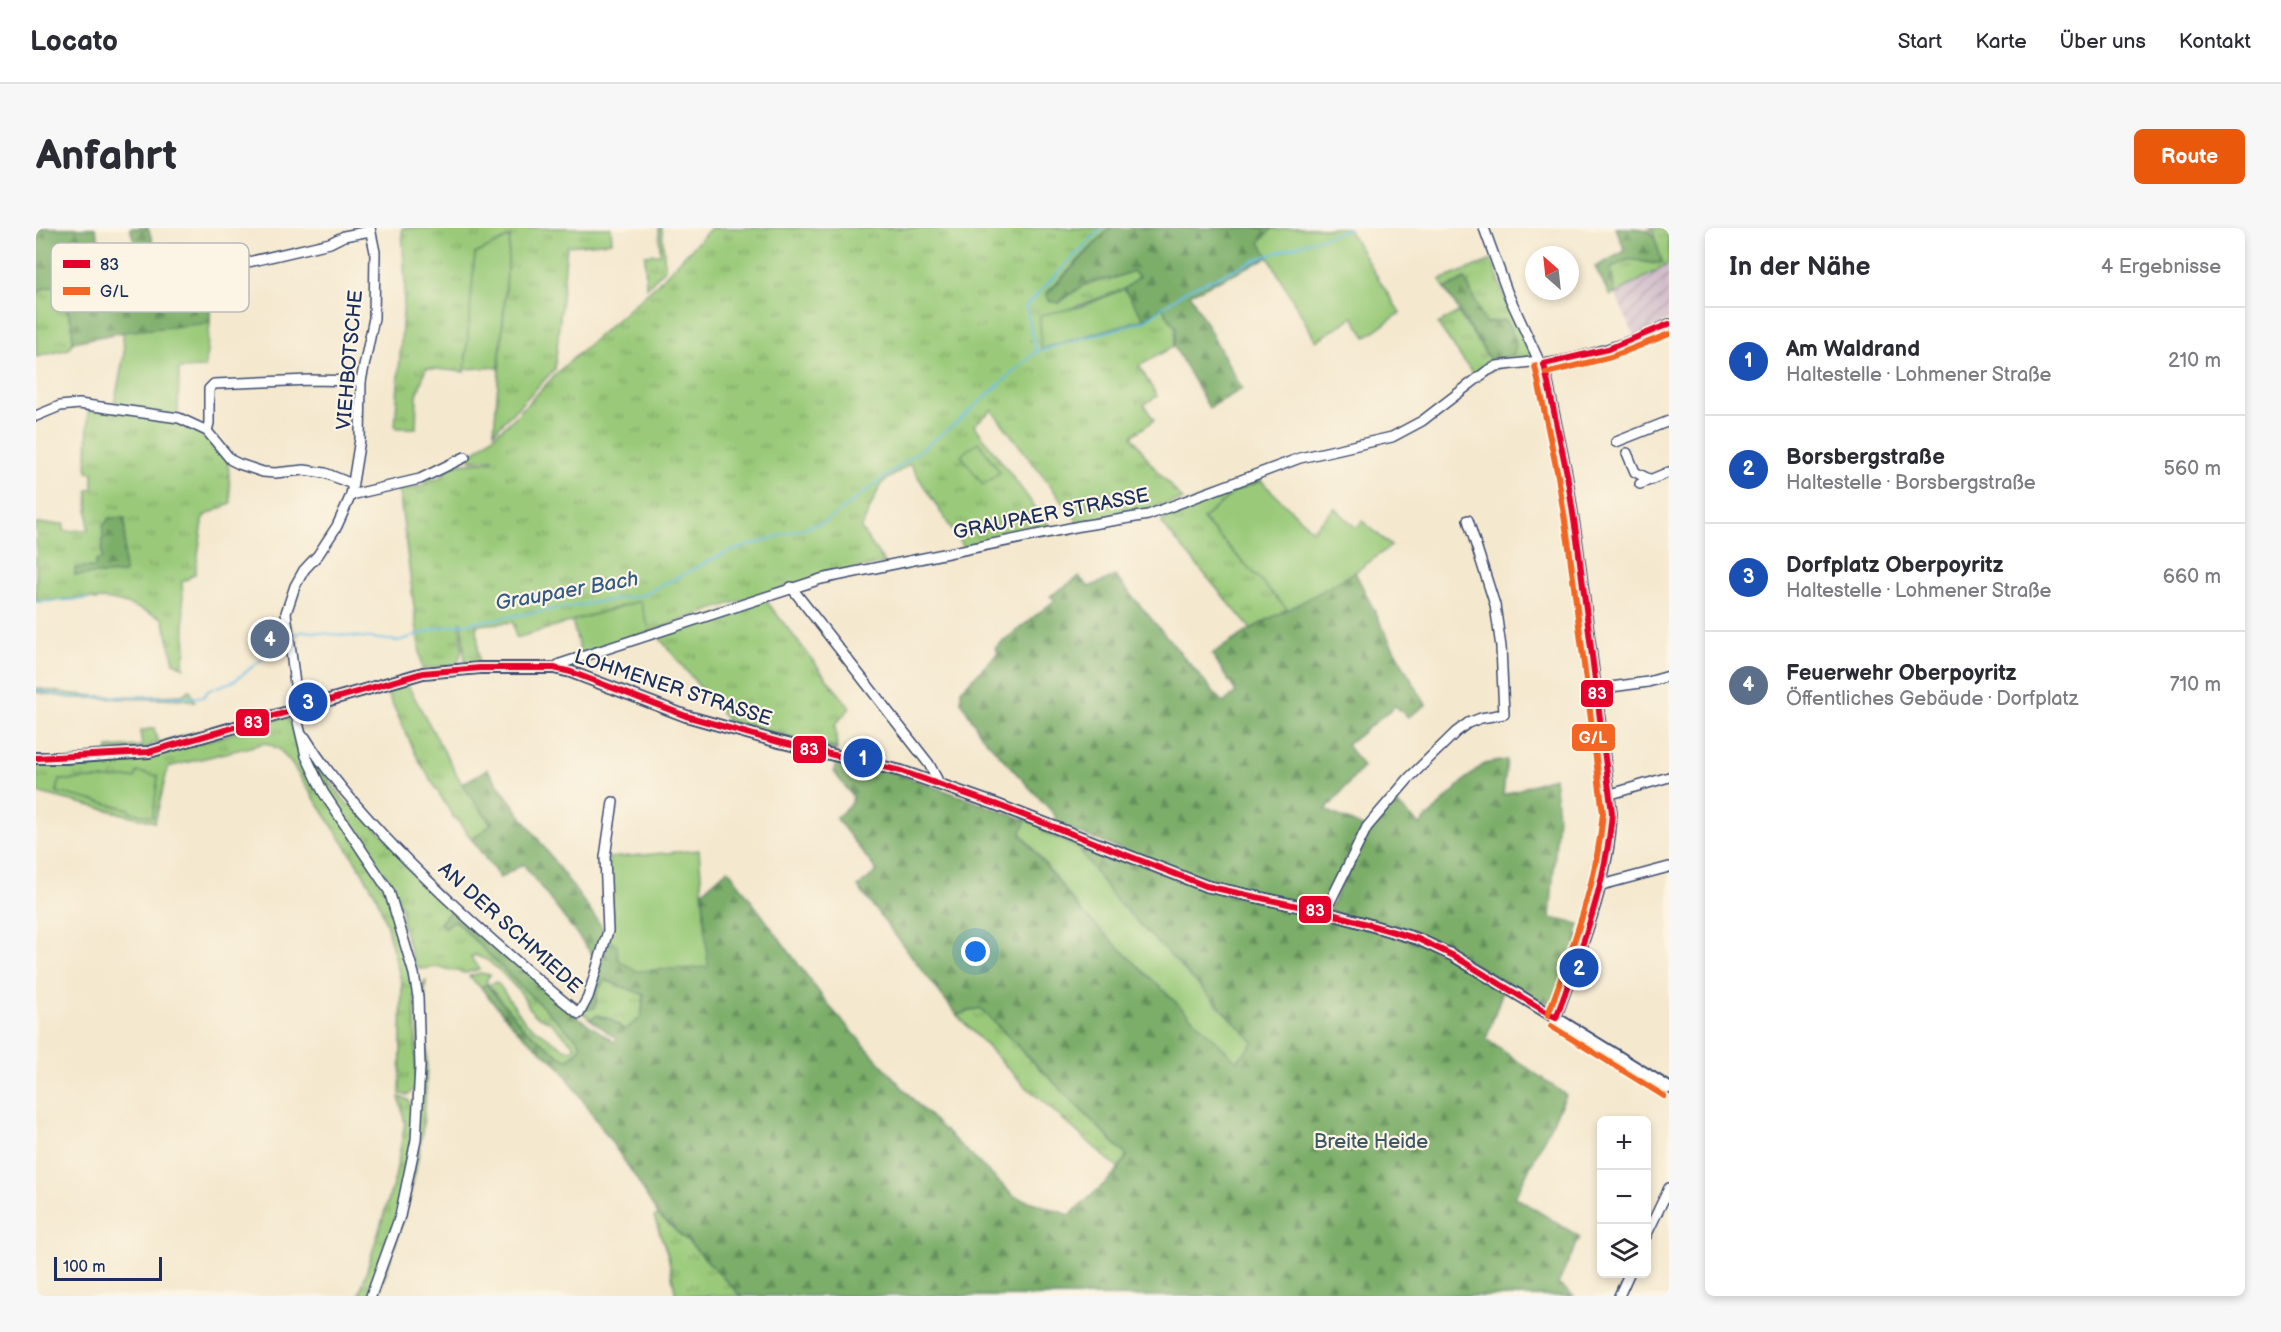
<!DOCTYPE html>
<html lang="de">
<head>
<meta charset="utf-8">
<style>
	:root { --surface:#fff; --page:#f7f7f7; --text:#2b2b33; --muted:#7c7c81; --line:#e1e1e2; --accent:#ea580c }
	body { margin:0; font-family:"Balsamiq Sans",sans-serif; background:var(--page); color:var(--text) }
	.controls { position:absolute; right:18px; bottom:18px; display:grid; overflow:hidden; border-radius:9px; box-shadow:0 3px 9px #0003 }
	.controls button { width:54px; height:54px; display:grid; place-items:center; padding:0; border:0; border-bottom:2px solid var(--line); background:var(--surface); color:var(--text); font:30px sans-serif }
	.compass { position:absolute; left:1489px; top:18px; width:54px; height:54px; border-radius:50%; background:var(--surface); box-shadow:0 3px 9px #0003; rotate:333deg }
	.scale { position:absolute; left:18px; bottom:15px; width:108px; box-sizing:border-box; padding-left:6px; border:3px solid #1b2f5e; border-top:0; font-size:16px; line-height:21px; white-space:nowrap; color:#1b2f5e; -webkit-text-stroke:4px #fcf5e5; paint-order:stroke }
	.you { position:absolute; left:940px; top:724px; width:21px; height:21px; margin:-15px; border:4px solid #fff; border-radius:50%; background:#1a73e8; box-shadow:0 0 0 9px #1a73e833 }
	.badge { display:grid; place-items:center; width:39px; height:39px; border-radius:50%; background:var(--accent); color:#fff; font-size:20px; font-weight:700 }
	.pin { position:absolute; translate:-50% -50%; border:3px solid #fff; box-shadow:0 2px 6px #0006 }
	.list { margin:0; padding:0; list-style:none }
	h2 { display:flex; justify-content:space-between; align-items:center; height:78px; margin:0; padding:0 24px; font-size:26px }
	h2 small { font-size:20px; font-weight:400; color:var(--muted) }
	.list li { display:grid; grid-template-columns:39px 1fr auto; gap:18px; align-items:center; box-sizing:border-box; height:108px; padding:0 24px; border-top:2px solid var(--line) }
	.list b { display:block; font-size:22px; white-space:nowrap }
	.list p { margin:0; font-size:20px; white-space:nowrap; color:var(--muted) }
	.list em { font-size:20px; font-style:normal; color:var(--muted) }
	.icon { flex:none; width:33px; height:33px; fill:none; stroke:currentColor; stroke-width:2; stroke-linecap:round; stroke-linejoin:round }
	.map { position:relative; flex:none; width:1633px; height:1068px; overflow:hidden; border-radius:9px }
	header { display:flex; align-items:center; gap:36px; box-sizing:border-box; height:84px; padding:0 30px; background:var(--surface); border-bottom:2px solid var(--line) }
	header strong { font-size:28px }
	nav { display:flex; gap:33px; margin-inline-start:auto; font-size:21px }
	.intro { display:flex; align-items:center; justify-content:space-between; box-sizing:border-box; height:144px; padding:0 36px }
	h1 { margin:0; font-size:42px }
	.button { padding:15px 27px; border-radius:9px; background:var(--accent); color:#fff; font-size:21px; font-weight:700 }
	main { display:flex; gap:36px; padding:0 36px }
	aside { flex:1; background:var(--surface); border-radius:9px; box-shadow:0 3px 9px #0003 }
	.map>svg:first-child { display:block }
	.industrial { fill:url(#industrial-furrows) }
	.grass { fill:url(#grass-tufts); stroke:#5a7c6c; stroke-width:1.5; fill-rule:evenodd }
	.forest { fill:url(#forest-firs); stroke:#4b6e64; stroke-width:1.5 }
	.wetland { fill:url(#wetland-marsh); stroke:#5a7c6c; stroke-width:1.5 }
	.green { fill:#9aca79; stroke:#5a7c6c; stroke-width:1.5 }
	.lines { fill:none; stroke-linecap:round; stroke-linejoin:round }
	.stream { stroke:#69bfe6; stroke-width:2 }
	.minor-casing { stroke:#3c4b6f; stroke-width:12 }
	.major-casing { stroke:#3c4b6f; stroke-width:14 }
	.minor { stroke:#fff; stroke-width:9 }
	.major { stroke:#fff; stroke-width:10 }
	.bus-1-casing { stroke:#fcf5e5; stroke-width:10 }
	.bus-2-casing { stroke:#fcf5e5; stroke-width:10 }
	.bus-1 { stroke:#e4002b; stroke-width:6 }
	.bus-2 { stroke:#f26522; stroke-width:6 }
	.labels { text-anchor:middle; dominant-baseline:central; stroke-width:4.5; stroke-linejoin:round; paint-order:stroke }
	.street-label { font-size:20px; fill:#1b2f5e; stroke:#fcf5e5 }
	.park-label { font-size:20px; fill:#3b5665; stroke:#fcf5e5 }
	.water-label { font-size:21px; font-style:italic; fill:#325a87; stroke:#fcf5e5 }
	.key { fill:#fcf5e5; stroke:#b8babc; stroke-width:1.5 }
	.key-label { font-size:16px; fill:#1b2f5e }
	.line-badge { stroke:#fcf5e5; stroke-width:2 }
	.badge-label { font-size:16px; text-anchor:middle; font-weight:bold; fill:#fff }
</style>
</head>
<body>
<header>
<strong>Locato</strong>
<nav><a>Start</a><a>Karte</a><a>Über uns</a><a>Kontakt</a></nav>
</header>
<div class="intro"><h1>Anfahrt</h1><a class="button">Route</a></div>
<main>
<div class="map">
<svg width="1633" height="1068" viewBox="0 0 1633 1068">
	<defs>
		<pattern id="industrial-furrows" width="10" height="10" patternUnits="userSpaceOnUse" patternTransform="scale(1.5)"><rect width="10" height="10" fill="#d1bdcb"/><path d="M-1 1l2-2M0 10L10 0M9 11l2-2" fill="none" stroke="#a99aa8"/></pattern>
		<pattern id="grass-tufts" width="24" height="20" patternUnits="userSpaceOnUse" patternTransform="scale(1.5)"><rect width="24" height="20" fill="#9aca79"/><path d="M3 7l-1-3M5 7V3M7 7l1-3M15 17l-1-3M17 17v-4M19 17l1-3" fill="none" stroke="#7da466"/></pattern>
		<pattern id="forest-firs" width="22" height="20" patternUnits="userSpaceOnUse" patternTransform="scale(1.5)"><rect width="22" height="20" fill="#7bae69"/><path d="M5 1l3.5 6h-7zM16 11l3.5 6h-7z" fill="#648e5a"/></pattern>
		<pattern id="wetland-marsh" width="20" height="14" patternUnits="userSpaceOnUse" patternTransform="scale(1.5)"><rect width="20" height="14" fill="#9aca79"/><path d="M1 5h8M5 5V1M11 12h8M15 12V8" fill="none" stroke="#7da466"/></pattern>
	</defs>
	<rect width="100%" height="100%" fill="#fcf5e5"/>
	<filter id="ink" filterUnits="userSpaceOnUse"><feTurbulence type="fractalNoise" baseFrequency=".0167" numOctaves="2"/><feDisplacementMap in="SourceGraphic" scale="12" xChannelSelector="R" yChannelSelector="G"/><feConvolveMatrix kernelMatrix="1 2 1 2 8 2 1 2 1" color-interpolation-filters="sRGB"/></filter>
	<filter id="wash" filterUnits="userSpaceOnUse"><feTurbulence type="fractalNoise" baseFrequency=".008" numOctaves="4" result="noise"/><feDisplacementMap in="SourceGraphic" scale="24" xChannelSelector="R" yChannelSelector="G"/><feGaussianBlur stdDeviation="1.35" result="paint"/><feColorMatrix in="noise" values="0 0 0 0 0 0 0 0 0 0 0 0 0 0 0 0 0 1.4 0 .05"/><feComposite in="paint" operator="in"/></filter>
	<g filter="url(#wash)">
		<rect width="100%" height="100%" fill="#f4e8ce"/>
		<path class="industrial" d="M1633,36V92L1599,109L1579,66Z"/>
		<g class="grass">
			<path d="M366,0H575L576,14L531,18L519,141L458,204L474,9L439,26L429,144L390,140L381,167L380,200H359L369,56Z"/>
			<path d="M623,0H626L629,41L610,60L609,27L624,26Z"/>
			<path d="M675,0H1074L1010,66L1023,75L1046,58L1059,53L1078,50L1097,43L1103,49L1088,61L1028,83L1039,110C1070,105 1100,97 1126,79L1140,100L1138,118L1103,138L1121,168L1108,177L1118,192L1096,208L1115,236L1147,272L1113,282L1042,294L956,182L938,197L1014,299L927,319L874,236L845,256L825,301L849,335C767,351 693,374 614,404L604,373L480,410L477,394L441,397L443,436H431L429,434L426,394L424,395L426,422L421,437L386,441L363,261L368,258L371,262L392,255L389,251L395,248L396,253L409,247L408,242L420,236L456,233V231L435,232L433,229L476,192L524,142L622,55Z"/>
			<path d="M1614,0H1633V36L1579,66L1575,41C1592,28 1598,30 1618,36V4Z"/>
			<path d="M1456,32L1472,79L1497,128L1438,148L1402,96L1422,84L1455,133L1469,93L1449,95L1429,51L1409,61L1404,52Z"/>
			<path d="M22,58L36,95L37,114L33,121L0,129V66L9,60Z"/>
			<path d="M52,180L142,192L170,206L192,234L195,275L168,288L159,346L146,354L150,423L147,433L148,440L138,434L127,390C107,383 79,368 58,372L57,370L0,373V296H28V303L52,302V262L57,261V245L51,244ZM66,331L88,345L39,347L40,340L60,339Z"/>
			<path d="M1221,249L1225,253L1199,263L1167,291L1252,382L1215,401L1126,296L1132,283Z"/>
			<path d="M728,370L814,480L799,497L801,521L691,492L625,412L624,408L628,405Z"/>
			<path d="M370,454L426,556L455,596L436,612L420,590H418L382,531L349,460Z"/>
			<path d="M246,490H252L259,501L268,530L336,639L357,679L379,767L380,860L372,867L364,866L366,756L349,692L340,667L322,637L255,535L243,521L230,515L132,539L119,594L0,564V534L113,527L171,513ZM99,550L94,581L21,563L24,552Z"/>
			<path d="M199,493L198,496L122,519L121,515L115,516L116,520L72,524V520L106,518L104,503L118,500L122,515Z"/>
			<path d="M269,512C280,536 295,556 312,577L316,576L418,679L404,695L418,692L480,754L542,811L546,818L533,831L526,830L487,799L451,756L445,760L433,748L445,745L454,747L450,753L453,757L460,754L464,758L489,794L529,821L535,822L539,818L514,794L497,786L485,765L465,744L451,732L438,727L435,730L444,741L429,745L402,739L384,741L378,735L366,696V680L349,651L289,563L279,543Z"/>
			<path d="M390,752C387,769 389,782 390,798C391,822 391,848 389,872C386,940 364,1004 342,1068H338L374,956L385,766L386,758Z"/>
			<path d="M569,752L608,766L605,789L589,802L576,792L562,787L554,791L547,785L549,781L559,780L562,761Z"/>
			<path d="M944,780L1091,928L1083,941L987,856L921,787Z"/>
			<path d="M363,869L371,871L379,879L376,911L361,988L332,1068H323L359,950L369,895Z"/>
			<path d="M622,987L654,1015L705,1068H640L632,1027L618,989Z"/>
		</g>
		<g class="forest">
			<path d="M0,0H59L83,67L175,47L174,95L87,104L37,114L36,95L22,58L9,60L0,66Z"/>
			<path d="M94,0H112L121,28L104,32Z"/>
			<path d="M1074,0H1237L1224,14L1233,29L1154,66L1206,161L1173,180L1138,118L1140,100L1126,79L1108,91L1088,61L1103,49L1097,43L1078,50L1059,53L1046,58L1022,75L1013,73L1010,67Z"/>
			<path d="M1580,0C1620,0 1616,0 1626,34C1602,40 1602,21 1575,41L1579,66L1574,68L1559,39L1589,23Z"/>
			<path d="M1429,51L1449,95L1469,92C1476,104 1484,114 1477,127L1455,133L1409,61Z"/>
			<path d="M73,290H89L88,345L39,347V340L59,339L60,333L66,331L67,298Z"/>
			<path d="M1319,344L1354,414L1390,477L1372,489L1359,478L1311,517L1327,539L1290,582L1327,599L1286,680L1171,654L1021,597L1019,587L945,507L925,473V462L962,425L959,420L1019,372L1014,368L1043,349L1053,359L1079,348L1187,475L1200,464L1176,426L1215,401Z"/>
			<path d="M691,492L801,521L800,524L689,496Z"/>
			<path d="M801,531L863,546L990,592L985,606L1046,684L1201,833L1218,814L1078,670L1042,620L1007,604L1008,599L1170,661L1295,689L1382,714L1418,732L1467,762L1450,811L1530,867L1479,969L1544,1009L1522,1056L1538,1068H705L654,1015L622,987L600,950L524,839L481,802L445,760L450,756L487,799L526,830L533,831L539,827L546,818L542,812L480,754L419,692L409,700L404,695L418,679L542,789L579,814L581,811L554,791L562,787L576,792L589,802L605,789L608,767L569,752L562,761L559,780L549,781L572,714L671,739L667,663L692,641L794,779L884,879L978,968L1034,987L1080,945L1091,928L944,780L921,787L822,659L841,643L800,590L815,576L817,569L798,544Z"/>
			<path d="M1471,532L1467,567L1518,549L1522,587L1514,690L1543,696L1540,706L1545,708L1525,767L1516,774L1503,775L1419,725L1293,682L1332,602L1358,573L1384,597L1430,551L1448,536Z"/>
			<path d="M451,541L569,703L562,734L487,636L464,650L436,612L455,596L426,556Z"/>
		</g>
		<path class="wetland" d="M0,460C50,471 96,469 146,467L154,462L159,474L148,471L34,470L0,464Z"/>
		<g class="green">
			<path d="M1237,0L1243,2L1252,0H1311L1364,85L1330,109L1317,89L1280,113L1224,14Z"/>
			<path d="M474,9L463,139L429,141L439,26Z"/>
			<path d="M1088,61L1108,91L1005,121L1004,87L1044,79Z"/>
			<path d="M174,95L169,140L143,141L142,188L78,178L88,126L87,104Z"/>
			<path d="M942,214L964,244L947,257L925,227Z"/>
			<path d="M1225,253L1276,302L1299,280L1320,300L1327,293L1355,318L1319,344L1252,382L1167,291L1199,263Z"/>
			<path d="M604,373L614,404L545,426L536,393Z"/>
			<path d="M101,544L122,548L117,589L95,584L93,581L21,564L24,552L99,550Z"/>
			<path d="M990,592L1008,599L1007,604L1042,620L1078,670L1218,814L1201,833L1046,684L985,605Z"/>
			<path d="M663,622L672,739L600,743L582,731L581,716L572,714V630Z"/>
		</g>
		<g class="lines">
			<g class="stream">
				<path d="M1000,124L990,78L1066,0"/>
				<path d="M0,374L51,371"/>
				<path d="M256,408L267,403L362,413L403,400L607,367L689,325L791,293L919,196L1000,124L1108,93L1151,62L1227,29L1315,0"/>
				<path d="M0,462L34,469H167L173,462L198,453L251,412"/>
			</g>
		</g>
	</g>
	<g filter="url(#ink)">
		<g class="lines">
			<defs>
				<g id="minor">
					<path d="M334,0L339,24L338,90L325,153L324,211L315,267L301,298L282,327L268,342L259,358L250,385L260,464L261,490L270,528L287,564L353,663L378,746L382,769L384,839L380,912L364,988L335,1068"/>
					<path d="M1448,0L1472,66L1503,133L1506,135"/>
					<path d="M182,41L294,15L308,8L334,3"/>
					<path d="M1508,136L1531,246L1542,318L1576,585C1573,656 1544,724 1520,790"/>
					<path d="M1508,136C1553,129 1592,116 1633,96"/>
					<path d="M0,188L24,178L43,176L143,190L171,203L195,232L203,236L227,244L239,245L268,242L289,245L316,256"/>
					<path d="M171,203L173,195V161L178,156L274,152L325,153"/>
					<path d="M1580,214L1633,193"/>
					<path d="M1591,225L1599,244L1615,252"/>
					<path d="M1604,256L1633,244"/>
					<path d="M315,267L384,251L429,229"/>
					<path d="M755,359L893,536L901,551L900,556"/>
					<path d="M518,440L524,436L785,351L1044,298L1112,287L1264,230L1356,209L1386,193L1451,143L1461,138L1503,133"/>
					<path d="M1560,461L1612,454L1633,448"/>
					<path d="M269,509C291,545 319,576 348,608C408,672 475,730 543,786L552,769L572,703L569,629L577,574"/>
					<path d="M1575,566L1633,549"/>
					<path d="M1566,657L1633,639"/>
					<path d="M1289,684L1331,599L1373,550L1420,504L1432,495L1445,490L1468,486L1465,419L1459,377L1432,292"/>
					<path d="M1610,1008L1633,960"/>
					<path d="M1583,1068L1593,1046"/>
				</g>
				<path id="major" d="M0,530H29L113,524L387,445L444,440H518L535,444L650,488L743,514L865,543L959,576L1170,658L1289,684L1382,711L1418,728L1486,769L1633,860"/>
			</defs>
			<use href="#minor" class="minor-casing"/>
			<use href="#major" class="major-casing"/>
			<use href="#minor" class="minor"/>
			<use href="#major" class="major"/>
			<defs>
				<g id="bus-1">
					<path d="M1508,136L1531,246L1542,318L1576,585C1570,657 1545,723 1520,790"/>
					<path d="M1508,136L1572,121L1633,96"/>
					<path d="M0,530L113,524L387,445L444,440H518L535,444L650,488L743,514L865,543L959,576L1170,658L1289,684L1382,711L1418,728L1520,790"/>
				</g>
				<g id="bus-2">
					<path d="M1499,138L1522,248L1533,319L1567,585C1561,656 1536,721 1512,787"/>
					<path d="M1510,145L1575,129L1633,106"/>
					<path d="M1515,798L1628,868"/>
				</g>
			</defs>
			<use href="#bus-1" class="bus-1-casing"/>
			<use href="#bus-2" class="bus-2-casing"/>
			<use href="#bus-1" class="bus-1"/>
			<use href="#bus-2" class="bus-2"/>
		</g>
	</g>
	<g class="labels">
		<g class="street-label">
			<text transform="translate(314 132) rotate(-85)">VIEHBOTSCHE</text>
			<text transform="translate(1015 286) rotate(-11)">GRAUPAER STRASSE</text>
			<text transform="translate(637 460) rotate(18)">LOHMENER STRASSE</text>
			<text transform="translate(474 700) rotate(42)">AN DER SCHMIEDE</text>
		</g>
		<g class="park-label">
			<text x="1335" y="914">Breite Heide</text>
		</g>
		<g class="water-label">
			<text transform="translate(531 363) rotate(-10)">Graupaer Bach</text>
		</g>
	</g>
	<rect x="15" y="15" width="198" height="69" rx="9" class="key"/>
	<rect x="27" y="32" width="27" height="8" fill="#e4002b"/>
	<rect x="27" y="59" width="27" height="8" fill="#f26522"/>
	<g class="key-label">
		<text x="64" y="42">83</text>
		<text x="64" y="69">G/L</text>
	</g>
	<g class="line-badge">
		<rect x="1544" y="451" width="34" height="29" rx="6" fill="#e4002b"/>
		<rect x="199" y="480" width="35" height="29" rx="6" fill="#e4002b"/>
		<rect x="1535" y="495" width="45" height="29" rx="6" fill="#f26522"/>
		<rect x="756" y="507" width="35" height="29" rx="6" fill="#e4002b"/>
		<rect x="1262" y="667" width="34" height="29" rx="6" fill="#e4002b"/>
	</g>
	<g class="badge-label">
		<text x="1561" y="471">83</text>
		<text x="217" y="500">83</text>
		<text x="1557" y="515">G/L</text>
		<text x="773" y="527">83</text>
		<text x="1279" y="688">83</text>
	</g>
</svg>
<div class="controls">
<button>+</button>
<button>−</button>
<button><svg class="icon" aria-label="layers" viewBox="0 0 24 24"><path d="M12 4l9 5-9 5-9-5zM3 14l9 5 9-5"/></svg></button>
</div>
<svg class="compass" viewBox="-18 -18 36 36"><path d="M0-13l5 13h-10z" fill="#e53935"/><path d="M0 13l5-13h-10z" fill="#7c7c81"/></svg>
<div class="scale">100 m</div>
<div class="you"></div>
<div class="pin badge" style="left:827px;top:530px;background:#1a4fb4">1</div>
<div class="pin badge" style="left:1543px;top:740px;background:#1a4fb4">2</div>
<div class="pin badge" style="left:272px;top:474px;background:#1a4fb4">3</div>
<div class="pin badge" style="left:234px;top:411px;background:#5c6f8a">4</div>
</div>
<aside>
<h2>In der Nähe<small>4 Ergebnisse</small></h2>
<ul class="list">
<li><span class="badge" style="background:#1a4fb4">1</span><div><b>Am Waldrand</b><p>Haltestelle · Lohmener Straße</p></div><em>210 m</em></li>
<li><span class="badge" style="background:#1a4fb4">2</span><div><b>Borsbergstraße</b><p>Haltestelle · Borsbergstraße</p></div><em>560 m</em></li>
<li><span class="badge" style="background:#1a4fb4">3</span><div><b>Dorfplatz Oberpoyritz</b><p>Haltestelle · Lohmener Straße</p></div><em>660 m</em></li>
<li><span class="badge" style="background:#5c6f8a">4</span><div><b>Feuerwehr Oberpoyritz</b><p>Öffentliches Gebäude · Dorfplatz</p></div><em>710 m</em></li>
</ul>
</aside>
</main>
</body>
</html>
